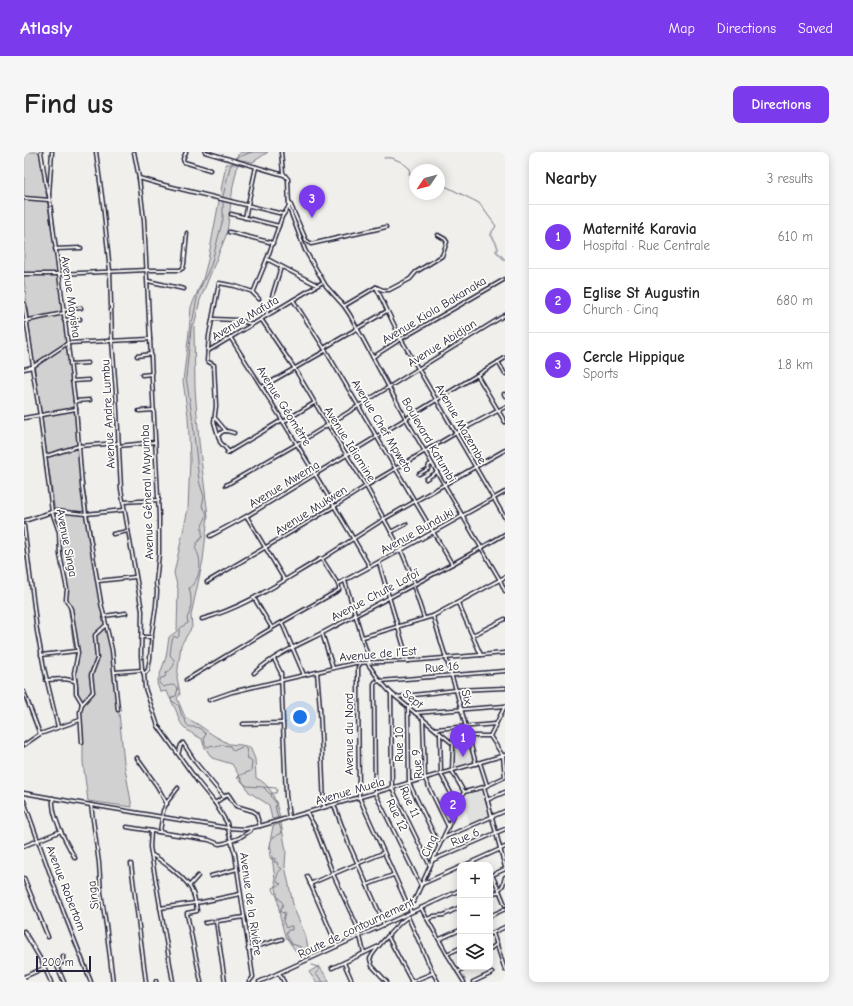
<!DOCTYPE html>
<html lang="en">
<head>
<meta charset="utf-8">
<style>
	:root { --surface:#fff; --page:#f6f6f6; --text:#222; --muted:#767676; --line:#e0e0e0; --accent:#7c3aed }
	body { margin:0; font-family:"Comic Neue",sans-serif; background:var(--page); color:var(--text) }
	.controls { position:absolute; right:12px; bottom:12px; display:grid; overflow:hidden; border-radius:8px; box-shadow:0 2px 10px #0003 }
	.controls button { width:36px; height:36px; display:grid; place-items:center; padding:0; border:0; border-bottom:1px solid var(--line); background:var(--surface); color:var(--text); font:20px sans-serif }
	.compass { position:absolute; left:385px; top:12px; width:36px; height:36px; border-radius:50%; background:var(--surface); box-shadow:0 2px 10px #0003; rotate:235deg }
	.scale { position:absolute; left:12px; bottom:10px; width:55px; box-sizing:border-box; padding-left:4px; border:2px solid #22223b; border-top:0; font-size:11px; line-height:14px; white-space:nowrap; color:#22223b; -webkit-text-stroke:3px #fdfcf7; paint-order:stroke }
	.you { position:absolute; left:276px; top:565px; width:14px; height:14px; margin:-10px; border:3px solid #fff; border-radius:50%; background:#1a73e8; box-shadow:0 0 0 6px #1a73e833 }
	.badge { display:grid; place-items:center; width:26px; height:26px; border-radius:50%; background:var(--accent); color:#fff; font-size:13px; font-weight:700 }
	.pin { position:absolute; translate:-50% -33px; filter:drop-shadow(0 1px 2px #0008) }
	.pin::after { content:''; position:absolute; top:21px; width:14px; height:12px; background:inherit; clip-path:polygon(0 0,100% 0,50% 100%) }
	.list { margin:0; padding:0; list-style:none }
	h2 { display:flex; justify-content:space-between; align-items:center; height:52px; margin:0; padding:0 16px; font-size:17px }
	h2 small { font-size:13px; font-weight:400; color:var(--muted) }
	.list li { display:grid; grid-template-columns:26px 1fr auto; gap:12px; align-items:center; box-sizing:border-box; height:64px; padding:0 16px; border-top:1px solid var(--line) }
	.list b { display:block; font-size:15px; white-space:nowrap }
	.list p { margin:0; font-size:13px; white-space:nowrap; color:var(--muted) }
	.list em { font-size:13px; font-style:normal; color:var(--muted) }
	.icon { flex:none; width:22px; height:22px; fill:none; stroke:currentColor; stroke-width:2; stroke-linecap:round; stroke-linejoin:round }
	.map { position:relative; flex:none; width:481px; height:830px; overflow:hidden; border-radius:8px }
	header { display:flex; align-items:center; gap:24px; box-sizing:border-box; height:56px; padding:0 20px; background:var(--accent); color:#fff }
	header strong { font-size:19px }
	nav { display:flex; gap:22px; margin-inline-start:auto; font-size:14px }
	.intro { display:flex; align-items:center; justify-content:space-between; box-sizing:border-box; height:96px; padding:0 24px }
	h1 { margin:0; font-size:28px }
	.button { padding:10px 18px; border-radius:8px; background:var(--accent); color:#fff; font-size:14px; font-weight:700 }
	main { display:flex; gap:24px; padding:0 24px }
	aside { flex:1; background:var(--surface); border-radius:8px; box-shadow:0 2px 10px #0003 }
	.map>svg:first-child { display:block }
	.built { fill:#e0e0df }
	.green { fill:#d2d1d1; stroke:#7a7a86 }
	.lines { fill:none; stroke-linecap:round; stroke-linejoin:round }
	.stream { stroke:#737381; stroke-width:1 }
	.canal { stroke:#a9a9b0; stroke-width:2 }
	.minor-casing { stroke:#22223b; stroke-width:5 }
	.minor { stroke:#fdfcf7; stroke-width:2 }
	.labels { text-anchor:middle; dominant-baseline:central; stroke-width:3.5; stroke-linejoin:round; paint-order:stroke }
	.street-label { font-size:12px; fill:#22223b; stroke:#fdfcf7 }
</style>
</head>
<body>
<header>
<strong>Atlasly</strong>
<nav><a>Map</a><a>Directions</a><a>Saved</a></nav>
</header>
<div class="intro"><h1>Find us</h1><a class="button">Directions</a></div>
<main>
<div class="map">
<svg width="481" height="830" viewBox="0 0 481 830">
	<rect width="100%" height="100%" fill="#f0efec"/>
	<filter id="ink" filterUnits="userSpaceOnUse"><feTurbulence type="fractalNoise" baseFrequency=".025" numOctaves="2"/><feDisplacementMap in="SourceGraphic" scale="8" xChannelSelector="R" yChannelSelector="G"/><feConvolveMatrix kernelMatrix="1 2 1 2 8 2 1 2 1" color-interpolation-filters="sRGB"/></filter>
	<g filter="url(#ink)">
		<g class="built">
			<path d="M443,586L450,611L430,616V595L435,590Z"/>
			<path d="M458,639L465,664L447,672L441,659L438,648L441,643Z"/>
		</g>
		<g class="green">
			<path d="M0,0H16L40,161L58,319L75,431L90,511L100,611L108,655L64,649L59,610V589L51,503L7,188L0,127Z"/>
			<path d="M217,0H244L229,10L210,7Z"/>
			<path d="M202,12H214L209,34L203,81L176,148L170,175L171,236L175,290L184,364L179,408L167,463L168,475L157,493L153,525L156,542L153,546L161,565L175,573L189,583L205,592L217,593L226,595L231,607L232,626C249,634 251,648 256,665L248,667L245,653L225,640L208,612L188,606L180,594L178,587C171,583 164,580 159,574C155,570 154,562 151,556C148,550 145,545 143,539L136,540L133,531L142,505L145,485L153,479L154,437L150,421L164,357L166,307L164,264L159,229L165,180L167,155L179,127L184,108Z"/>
			<path d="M257,671L262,699L261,714L270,757L281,782L285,800L276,805L261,784L256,765L246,690L249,674Z"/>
			<path d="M295,814L306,830H292L285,820Z"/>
		</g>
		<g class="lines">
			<g class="stream">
				<path d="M228,0L212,6L206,15L199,44V67L187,113L174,141L167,177L162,225L168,263L175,329L180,345L178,354C187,364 180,366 178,375C177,379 179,382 178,385L173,391L171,396C179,408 177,427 165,436C168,445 168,458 163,466L164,471C158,475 154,475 155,484L153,486L150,484C147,488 147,498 146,503C147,505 149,506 150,508C152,513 146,519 142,521L141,525L137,526L135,531L139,535C144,534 149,531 154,536L152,544L148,545L147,548L155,554L158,565L161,567C163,580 171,572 177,577C179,579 180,581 182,582L180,586L181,593L184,595L188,593L191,595L199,593L206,594L209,599L218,595L222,596L224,607H226L228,609L227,619L216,623L213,626H217V629L223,634C234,635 243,635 252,636L253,638L252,641H247C247,645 250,650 253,651L251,655L254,666"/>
				<path d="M360,6C369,4 380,11 386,17L385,22H387L391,20"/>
				<path d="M415,31L455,51L472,74L468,80"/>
				<path d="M240,636L246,642"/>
				<path d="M255,672L258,681L248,686C246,691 244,702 247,707L251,706V707L250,710H253L254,714L258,717C254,719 252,725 253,730L257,732L249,736C250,743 256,746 259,752L256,759L258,761L261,760L259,769L262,776L266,774H268V778H264L262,782L268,792L277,795L276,798L279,800"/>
				<path d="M288,813L293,815L296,817L291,822L296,826L299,830"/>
			</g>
			<path class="canal" d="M468,80L467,83C470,87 473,91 474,97L472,99L481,108"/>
			<defs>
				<g id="minor">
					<path d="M17,0L22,33L25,43L52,257L58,334L62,362L77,451L88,498L94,558"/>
					<path d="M72,0L79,52L86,119L88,189L92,240L97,337L118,459L117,503L118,518L120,522"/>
					<path d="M110,0L115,26L120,68L135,365V401L132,431L133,439L132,454L128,480L126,506L124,518L120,522L121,536L134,574L174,630L191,651L203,671L205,682L211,702L213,716L229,825L225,830"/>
					<path d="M162,0L159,7L160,10L186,18"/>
					<path d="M181,0L260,23"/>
					<path d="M257,0L259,21L264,27L265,56L281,98L302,134L320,154L326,163L382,267L476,428L481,439"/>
					<path d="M115,26L136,32L259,62"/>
					<path d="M25,42L28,0"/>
					<path d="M0,46L25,48"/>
					<path d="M265,49L282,88L287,92L362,75"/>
					<path d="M265,54L258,65L243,107L293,133"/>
					<path d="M207,62L255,74"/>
					<path d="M221,66L232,15"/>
					<path d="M205,80L249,91"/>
					<path d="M31,97L57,96"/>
					<path d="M0,122H34L123,118H156L159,116L160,112L163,81"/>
					<path d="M124,129L160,137"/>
					<path d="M352,135L377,187L481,366"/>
					<path d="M352,135L359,138H365L386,127L392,120L418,104L423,90L421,87L414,83"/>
					<path d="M235,147L229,141L243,107"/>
					<path d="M269,148L302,199L428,412"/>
					<path d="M0,152L9,214"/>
					<path d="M320,154L352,135"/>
					<path d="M39,158L57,156"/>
					<path d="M242,164L257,115"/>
					<path d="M189,167L213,168L228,172"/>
					<path d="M237,167L271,217L304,273L342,334L377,398L391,432"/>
					<path d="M40,168L56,167"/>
					<path d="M0,169L40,161"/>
					<path d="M206,185C255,261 301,338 346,415"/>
					<path d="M300,196L363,159"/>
					<path d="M184,199L299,130"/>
					<path d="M113,204L127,202"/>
					<path d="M349,205L377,187L481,127"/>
					<path d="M474,210L481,222"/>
					<path d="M46,212L64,211"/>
					<path d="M8,215L16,263L28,360L35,380L36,403L43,437L42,447L47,457L54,501L50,521L52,534V541L58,551L56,560L58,590"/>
					<path d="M0,217L8,215L44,191L126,187"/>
					<path d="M118,223L128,222"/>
					<path d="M453,223L481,270"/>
					<path d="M48,229L65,228"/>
					<path d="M238,235L301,199"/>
					<path d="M480,242L481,244"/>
					<path d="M51,249L66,248"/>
					<path d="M115,259L130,258"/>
					<path d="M0,266L52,257"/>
					<path d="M191,266L202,279"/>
					<path d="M259,270L290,251"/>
					<path d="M195,283C199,277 204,279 210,281"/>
					<path d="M95,294L131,290"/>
					<path d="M205,300L196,290L190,270L192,254L190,213L183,209L185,184L195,131L211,134L229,140"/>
					<path d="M203,301L258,268"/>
					<path d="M22,304L55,294L95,291"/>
					<path d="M395,322L404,317L405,313L408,312"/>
					<path d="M402,327L413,320"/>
					<path d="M202,333L273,292L481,163"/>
					<path d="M99,350L135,348"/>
					<path d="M223,365L260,427"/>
					<path d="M0,369L31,359L62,362L100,358"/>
					<path d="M0,374L13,479L20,516L34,575"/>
					<path d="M367,380L382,372"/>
					<path d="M89,382L104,379"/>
					<path d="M186,384L223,364L481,206"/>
					<path d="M355,411L384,509"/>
					<path d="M74,429L111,425"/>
					<path d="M321,429L346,511"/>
					<path d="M183,430L311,354L342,334L432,281L481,255"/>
					<path d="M314,432L377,398L481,340"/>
					<path d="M389,433L400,466"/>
					<path d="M230,446L248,476"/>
					<path d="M434,451L457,503"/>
					<path d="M80,464L102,461"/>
					<path d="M409,464L432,538L452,612"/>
					<path d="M178,467C222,455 258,429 296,407H298L360,367L481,298"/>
					<path d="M258,471L280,523"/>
					<path d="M298,481L309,516"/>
					<path d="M449,483L481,467"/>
					<path d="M118,485H128"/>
					<path d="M339,485L409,464L481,425"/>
					<path d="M17,503L52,499"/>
					<path d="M250,507L257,521L262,644L265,665"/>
					<path d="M336,512L334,515V528L335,645L387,760"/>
					<path d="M344,512L356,529L367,541L429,592"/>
					<path d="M91,520L118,518"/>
					<path d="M293,520L296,556L300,655"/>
					<path d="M230,521C251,502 279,491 304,478C363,446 423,417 481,382"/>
					<path d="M22,528L41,527L51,529"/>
					<path d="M162,528L248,476L315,438V435L314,432L298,407"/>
					<path d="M0,540L16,582"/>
					<path d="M367,541L368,636L406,714"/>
					<path d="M373,545L432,538L481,536"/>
					<path d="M185,548L208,540L331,511L384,509L481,501"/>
					<path d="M58,552L69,540L67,523L73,507L71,483L82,473"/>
					<path d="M384,555L385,631L415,693"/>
					<path d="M391,561L481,554"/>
					<path d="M399,567L401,627L424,674"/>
					<path d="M219,572L259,571"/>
					<path d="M411,577L472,572"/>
					<path d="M416,581L417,622L433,653"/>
					<path d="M444,584H466L479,604L481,625L460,635L440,640L428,619L429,592Z"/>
					<path d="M466,584L481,554"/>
					<path d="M0,593L16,582L56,568"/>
					<path d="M154,602L157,593L159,591L172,611L200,645"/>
					<path d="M113,606L133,634L143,652"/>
					<path d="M456,611L463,633"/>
					<path d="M460,635L481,715"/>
					<path d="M0,641L67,653L204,676L221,677L236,674L481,603"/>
					<path d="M29,646C27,665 42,690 51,706"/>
					<path d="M463,648L481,640"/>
					<path d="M0,649L40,761L67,830"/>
					<path d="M191,651L204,642L212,654L229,659L232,661L236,674"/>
					<path d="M67,653L75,711L77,741L82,773L89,830"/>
					<path d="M310,653L324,690L356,762L360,773"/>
					<path d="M283,661L291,675L309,722L359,701"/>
					<path d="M103,675L185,688L195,692L201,691L215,686L226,679L227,676"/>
					<path d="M127,679L126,695L149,830"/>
					<path d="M136,680L139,659L143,650L154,636"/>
					<path d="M419,686L481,659"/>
					<path d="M0,694L37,679"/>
					<path d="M128,703C139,709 162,727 167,737C171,744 172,751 173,759L163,761V762L177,830"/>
					<path d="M409,708L481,677"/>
					<path d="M107,712L122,830"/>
					<path d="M441,713L481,695"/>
					<path d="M468,723L475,738"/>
					<path d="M187,724L213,717"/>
					<path d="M283,724L313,794"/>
					<path d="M466,724L481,717"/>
					<path d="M481,725L479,733L475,738L481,753"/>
					<path d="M0,726L24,785"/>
					<path d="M286,732L309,722L334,776L340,801"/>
					<path d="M398,732L436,715"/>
					<path d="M343,733L369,723"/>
					<path d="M165,734L174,724"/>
					<path d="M397,734L351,641L350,532L351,530L356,529L481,519"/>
					<path d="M466,741L475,740"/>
					<path d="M384,754L390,749L440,640"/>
					<path d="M136,756L178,750L216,742"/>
					<path d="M397,756L423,802L436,796"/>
					<path d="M466,764L481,757"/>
					<path d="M384,765L409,821"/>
					<path d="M404,767L410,764L420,763L436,755"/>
					<path d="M192,769L201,830"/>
					<path d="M181,771L220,765"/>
					<path d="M0,779L17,808L27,830"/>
					<path d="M469,781L481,818"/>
					<path d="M466,782L481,775"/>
					<path d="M364,785L388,830"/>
					<path d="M416,787L436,778"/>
					<path d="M224,797L258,787"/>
					<path d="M466,797L473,792"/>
					<path d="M423,802L440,830"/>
					<path d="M31,809L40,830"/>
					<path d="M320,811L328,829"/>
					<path d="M34,813L39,810V804"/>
					<path d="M308,816L353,795"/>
					<path d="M434,820L441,815"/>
					<path d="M255,821L260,830"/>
					<path d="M0,825L20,816"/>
					<path d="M132,829V830"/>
					<path d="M235,830L436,738"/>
					<path d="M363,830L348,814L346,807C349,799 377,768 384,765"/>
					<path d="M387,830L409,821L414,830"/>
					<path d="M449,830L468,821"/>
				</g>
			</defs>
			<use href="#minor" class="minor-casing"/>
			<use href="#minor" class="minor"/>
		</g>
	</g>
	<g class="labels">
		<g class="street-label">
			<text transform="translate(47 145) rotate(82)">Avenue Mayisha</text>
			<text transform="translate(410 158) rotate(-31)">Avenue Kiola Bakanaka</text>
			<text transform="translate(221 166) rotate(-31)">Avenue Mafuta</text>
			<text transform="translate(418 191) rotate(-32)">Avenue Abidjan</text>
			<text transform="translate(260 254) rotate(58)">Avenue Géomètre</text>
			<text transform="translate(84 262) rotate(-93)">Avenue Andre Lumbu</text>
			<text transform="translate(437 272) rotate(60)">Avenue Mazembe</text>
			<text transform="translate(358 274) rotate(59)">Avenue Chef Mpweto</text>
			<text transform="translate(405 288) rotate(60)">Boulevard Katumbi</text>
			<text transform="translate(326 292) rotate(58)">Avenue Idiamine</text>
			<text transform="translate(260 332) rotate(-31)">Avenue Mwema</text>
			<text transform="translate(123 340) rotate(-92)">Avenue Géneral Muyumba</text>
			<text transform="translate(287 358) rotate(-32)">Avenue Mukwen</text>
			<text transform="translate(393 379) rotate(-29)">Avenue Bunduki</text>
			<text transform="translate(43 391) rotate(79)">Avenue Singa</text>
			<text transform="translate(351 443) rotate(-28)">Avenue Chute Lofoï</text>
			<text transform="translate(354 502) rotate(-5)">Avenue de l'Est</text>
			<text transform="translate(418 515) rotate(-5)">Rue 16</text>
			<text transform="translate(443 545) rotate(76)">Six</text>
			<text transform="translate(389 547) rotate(39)">Sept</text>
			<text transform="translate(325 582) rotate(-90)">Avenue du Nord</text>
			<text transform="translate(375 592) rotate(-90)">Rue 10</text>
			<text transform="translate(393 612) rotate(-95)">Rue 9</text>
			<text transform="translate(326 639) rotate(-16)">Avenue Muela</text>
			<text transform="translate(386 650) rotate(66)">Rue 11</text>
			<text transform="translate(373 663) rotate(64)">Rue 12</text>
			<text transform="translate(441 685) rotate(-23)">Rue 6</text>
			<text transform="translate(405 694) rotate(-66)">Cinq</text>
			<text transform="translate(42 736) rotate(69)">Avenue Robertom</text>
			<text transform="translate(69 743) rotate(-97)">Singa</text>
			<text transform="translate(227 752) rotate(82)">Avenue de la Rivière</text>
			<text transform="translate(332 776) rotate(-25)">Route de contournement</text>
		</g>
	</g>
</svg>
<div class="controls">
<button>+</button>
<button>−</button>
<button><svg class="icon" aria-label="layers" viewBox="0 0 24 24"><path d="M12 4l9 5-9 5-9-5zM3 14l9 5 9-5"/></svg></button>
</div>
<svg class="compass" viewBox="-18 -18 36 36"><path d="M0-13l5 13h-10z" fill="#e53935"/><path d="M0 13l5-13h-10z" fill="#767676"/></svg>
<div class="scale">200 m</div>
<div class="you"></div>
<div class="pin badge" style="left:439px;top:605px">1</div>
<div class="pin badge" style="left:429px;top:672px">2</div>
<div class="pin badge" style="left:288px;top:66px">3</div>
</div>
<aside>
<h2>Nearby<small>3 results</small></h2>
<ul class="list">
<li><span class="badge">1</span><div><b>Maternité Karavia</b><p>Hospital · Rue Centrale</p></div><em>610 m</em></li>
<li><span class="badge">2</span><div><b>Eglise St Augustin</b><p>Church · Cinq</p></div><em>680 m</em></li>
<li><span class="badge">3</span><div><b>Cercle Hippique</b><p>Sports</p></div><em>1.8 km</em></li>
</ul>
</aside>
</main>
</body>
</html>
